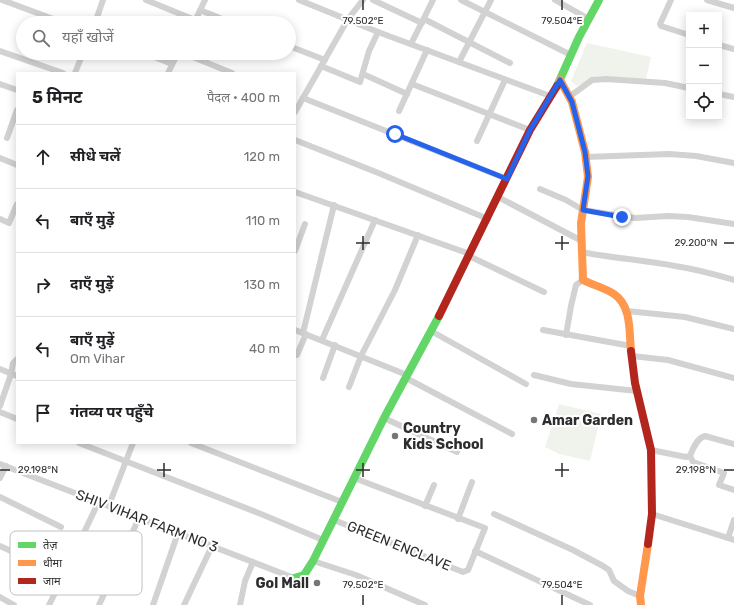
<!DOCTYPE html>
<html lang="hi">
<head>
<meta charset="utf-8">
<style>
	:root { --surface:#fff; --page:#f6f6f6; --text:#202124; --muted:#757577; --line:#e0e0e0 }
	body { margin:0; font-family:Rubik,"Noto Sans Devanagari",sans-serif; background:var(--page); color:var(--text) }
	.controls { position:absolute; right:12px; top:12px; display:grid; overflow:hidden; border-radius:0px; box-shadow:0 2px 10px #0003 }
	.controls button { width:36px; height:36px; display:grid; place-items:center; padding:0; border:0; border-bottom:1px solid var(--line); background:var(--surface); color:var(--text); font:20px sans-serif }
	.stop { position:absolute; width:12px; height:12px; margin:-9px; border:3px solid #2563eb; border-radius:50%; background:#fff }
	.stop.end { background:#2563eb; border-color:#fff; box-shadow:0 1px 4px #0008 }
	.list { margin:0; padding:0; list-style:none }
	h2 { display:flex; justify-content:space-between; align-items:center; height:52px; margin:0; padding:0 16px; font-size:17px }
	h2 small { font-size:13px; font-weight:400; color:var(--muted) }
	.list li { display:grid; grid-template-columns:26px 1fr auto; gap:12px; align-items:center; box-sizing:border-box; height:64px; padding:0 16px; border-top:1px solid var(--line) }
	.list b { display:block; font-size:15px; white-space:nowrap }
	.list p { margin:0; font-size:13px; white-space:nowrap; color:var(--muted) }
	.list em { font-size:13px; font-style:normal; color:var(--muted) }
	.icon { flex:none; width:22px; height:22px; fill:none; stroke:currentColor; stroke-width:2; stroke-linecap:round; stroke-linejoin:round }
	.map { position:relative; flex:none; width:734px; height:605px; overflow:hidden }
	.search { position:absolute; background:var(--surface); box-shadow:0 2px 10px #0003; left:16px; top:16px; width:280px; height:44px; display:flex; align-items:center; gap:10px; box-sizing:border-box; padding:0 14px; border-radius:22px; color:var(--muted); font-size:15px }
	.panel { position:absolute; background:var(--surface); box-shadow:0 2px 10px #0003; left:16px; top:72px; width:280px; height:372px; border-radius:0px }
	.map>svg:first-child { display:block }
	.green { fill:#eff3eb }
	.lines { fill:none; stroke-linecap:round; stroke-linejoin:round }
	.street { stroke:#d2d2d2; stroke-width:6 }
	.fast { stroke:#63d668; stroke-width:8 }
	.slow { stroke:#ff974d; stroke-width:8 }
	.jam { stroke:#b3261e; stroke-width:8 }
	.route { stroke:#2563eb; stroke-width:5 }
	.ticks { fill:none; stroke:#2d2d2d; stroke-width:1.5 }
	.poi-dot { fill:#767676; stroke:#fff; stroke-width:1.5 }
	.labels { text-anchor:middle; dominant-baseline:central; stroke-width:4; stroke-linejoin:round; paint-order:stroke }
	.poi-label { font-size:14px; font-weight:bold; fill:#2d2d2d; stroke:#fff; text-anchor:start }
	.street-label { font-size:14px; fill:#2d2d2d; stroke:#fff }
	.key { fill:#fff; stroke:#c0c0c0; stroke-width:1 }
	.key-label { font-size:11px; fill:#2d2d2d }
	.ticks-label { font-size:10px; text-anchor:middle; fill:#2d2d2d; stroke:#fff; stroke-width:4; stroke-linejoin:round; paint-order:stroke }
</style>
</head>
<body>
<div class="map">
<svg width="734" height="605" viewBox="0 0 734 605">
	<rect width="100%" height="100%" fill="#fff"/>
	<g class="green">
		<path d="M587,43L651,57L645,82L601,76L592,78L577,86L571,81Z"/>
		<path d="M559,404L601,414L590,461L559,454L545,447Z"/>
	</g>
	<g class="lines">
		<g class="street">
			<path d="M2,0L64,23"/>
			<path d="M146,0L195,20"/>
			<path d="M299,0L378,32L550,96"/>
			<path d="M373,0L422,23"/>
			<path d="M461,0L571,55"/>
			<path d="M555,0L589,19"/>
			<path d="M671,0L660,24L661,26L689,35"/>
			<path d="M707,0L734,8"/>
			<path d="M200,10L232,23"/>
			<path d="M424,19L510,63"/>
			<path d="M95,23L103,0"/>
			<path d="M194,23L205,0"/>
			<path d="M411,44L433,0"/>
			<path d="M719,45L734,49"/>
			<path d="M289,46L325,60"/>
			<path d="M0,51L63,73"/>
			<path d="M144,53L172,64"/>
			<path d="M183,53L232,73"/>
			<path d="M459,62L491,0"/>
			<path d="M321,66L360,82L369,51L378,32"/>
			<path d="M75,73L83,53"/>
			<path d="M168,73L178,53"/>
			<path d="M363,74L407,94"/>
			<path d="M0,84L17,90"/>
			<path d="M412,84L530,130"/>
			<path d="M719,94L734,97"/>
			<path d="M569,97L592,80L606,79L665,83L689,88"/>
			<path d="M303,98L507,179"/>
			<path d="M399,111L427,50"/>
			<path d="M295,112L348,19L363,0"/>
			<path d="M7,138L17,110"/>
			<path d="M295,140L376,172L488,219"/>
			<path d="M477,141L505,80"/>
			<path d="M586,157L669,154L696,156L734,163"/>
			<path d="M0,158L17,165"/>
			<path d="M540,189L566,200L583,210L635,218L668,216L688,217L734,224"/>
			<path d="M295,192L470,254"/>
			<path d="M498,197L580,240"/>
			<path d="M0,219L9,223L17,204"/>
			<path d="M295,251L305,224"/>
			<path d="M581,252C612,258 643,260 675,266C695,269 714,274 734,280"/>
			<path d="M469,256L544,292"/>
			<path d="M627,311L685,317L734,329"/>
			<path d="M295,330L407,375"/>
			<path d="M543,330L631,346"/>
			<path d="M431,331L526,384"/>
			<path d="M303,333L334,205"/>
			<path d="M566,335L571,306L576,285L583,280"/>
			<path d="M322,340L375,220"/>
			<path d="M295,354L297,355L306,334"/>
			<path d="M632,356L668,360L734,378"/>
			<path d="M0,369L17,376"/>
			<path d="M534,375L571,384L637,391"/>
			<path d="M323,378L335,345"/>
			<path d="M406,378L512,434"/>
			<path d="M349,387L361,356L395,290L418,235"/>
			<path d="M0,406L11,374L13,363L17,359"/>
			<path d="M0,412L17,419"/>
			<path d="M384,418L457,452"/>
			<path d="M79,443L261,514L323,540"/>
			<path d="M191,443L342,502"/>
			<path d="M651,450L686,457L690,456C693,448 697,438 705,436L734,444"/>
			<path d="M690,456L693,462L724,473L719,485L734,490"/>
			<path d="M0,464L294,578"/>
			<path d="M0,478L6,466"/>
			<path d="M0,497L61,527"/>
			<path d="M109,505L133,443"/>
			<path d="M425,506L434,485"/>
			<path d="M494,514L573,550L603,566L609,570L614,581L628,591L640,596"/>
			<path d="M652,514L734,540"/>
			<path d="M458,519L472,482"/>
			<path d="M334,520L463,572L468,570L485,528L354,478"/>
			<path d="M728,538L734,520"/>
			<path d="M0,546L39,564"/>
			<path d="M475,551L590,605"/>
			<path d="M313,561L356,575L425,605"/>
			<path d="M0,597L14,605"/>
			<path d="M49,605L61,581L99,501"/>
			<path d="M99,605L139,518"/>
			<path d="M153,605L178,533"/>
			<path d="M184,605L212,546"/>
			<path d="M240,605L245,581L253,562"/>
		</g>
		<g class="fast">
			<path d="M557,86L579,37L599,0"/>
			<path d="M294,578L304,575L313,561L384,418L439,316"/>
		</g>
		<g class="slow">
			<path d="M560,80L572,102L585,152L588,177L581,223L583,280C593,285 605,288 614,294C632,306 629,333 631,351"/>
			<path d="M641,605L640,596L648,544"/>
		</g>
		<g class="jam">
			<path d="M439,316L530,130L557,86"/>
			<path d="M631,351L635,383L651,450L652,514L648,544"/>
		</g>
	</g>
	<g class="lines">
		<path class="route" d="M395,134L507,179L530,130L560,80L572,102L585,152L588,176L583,210L622,217"/>
	</g>
	<path class="ticks" d="M363,0V10M562,0V10M363,236V250M562,236V250M356,243H370M555,243H569M724,243H734M164,463V477M363,463V477M562,463V477M0,470H10M157,470H171M356,470H370M555,470H569M724,470H734M363,595V605M562,595V605"/>
	<g class="poi-dot">
		<circle cx="534" cy="420" r="4"/>
		<circle cx="395" cy="436" r="4"/>
		<circle cx="317" cy="583" r="4"/>
	</g>
	<g class="labels">
		<g class="poi-label">
			<text x="542" y="420">Amar Garden</text>
			<text x="403" y="428">Country<tspan x="403" dy="16">Kids School</tspan></text>
			<text x="309" y="583" text-anchor="end">Gol Mall</text>
		</g>
		<g class="street-label">
			<text transform="translate(147 521) rotate(21)">SHIV VIHAR FARM NO 3</text>
			<text transform="translate(399 546) rotate(22)">GREEN ENCLAVE</text>
		</g>
	</g>
	<rect x="10" y="531" width="132" height="64" rx="6" class="key"/>
	<rect x="18" y="542" width="18" height="6" fill="#63d668"/>
	<rect x="18" y="560" width="18" height="6" fill="#ff974d"/>
	<rect x="18" y="578" width="18" height="6" fill="#b3261e"/>
	<g class="key-label">
		<text x="43" y="549">तेज़</text>
		<text x="43" y="567">धीमा</text>
		<text x="43" y="585">जाम</text>
	</g>
	<g class="ticks-label">
		<text x="363" y="24">79.502°E</text>
		<text x="562" y="24">79.504°E</text>
		<text x="696" y="246">29.200°N</text>
		<text x="38" y="473">29.198°N</text>
		<text x="696" y="473">29.198°N</text>
		<text x="363" y="588">79.502°E</text>
		<text x="562" y="588">79.504°E</text>
	</g>
</svg>
<div class="controls">
<button>+</button>
<button>−</button>
<button><svg class="icon" aria-label="locate" viewBox="0 0 24 24"><circle cx="12" cy="12" r="6"/><path d="M12 2v4M12 18v4M2 12h4M18 12h4"/></svg></button>
</div>
<div class="stop" style="left:395px;top:134px"></div>
<div class="stop end" style="left:622px;top:217px"></div>
<div class="search"><svg class="icon" aria-label="search" viewBox="0 0 24 24"><circle cx="10" cy="10" r="6"/><path d="M15 15l6 6"/></svg>यहाँ खोजें</div>
<section class="panel">
<h2>5 मिनट<small>पैदल · 400 m</small></h2>
<ul class="list">
<li><svg class="icon" aria-label="ahead" viewBox="0 0 24 24"><path d="M12 20V5M6 11l6-6 6 6"/></svg><div><b>सीधे चलें</b></div><em>120 m</em></li>
<li><svg class="icon" aria-label="left" viewBox="0 0 24 24"><path d="M17 20v-9H6M10 6l-5 5 5 5"/></svg><div><b>बाएँ मुड़ें</b></div><em>110 m</em></li>
<li><svg class="icon" aria-label="right" viewBox="0 0 24 24"><path d="M7 20v-9h11M14 6l5 5-5 5"/></svg><div><b>दाएँ मुड़ें</b></div><em>130 m</em></li>
<li><svg class="icon" aria-label="left" viewBox="0 0 24 24"><path d="M17 20v-9H6M10 6l-5 5 5 5"/></svg><div><b>बाएँ मुड़ें</b><p>Om Vihar</p></div><em>40 m</em></li>
<li><svg class="icon" aria-label="arrive" viewBox="0 0 24 24"><path d="M6 21V4h12l-3 4 3 4H6"/></svg><div><b>गंतव्य पर पहुँचे</b></div></li>
</ul>
</section>
</div>
</body>
</html>
